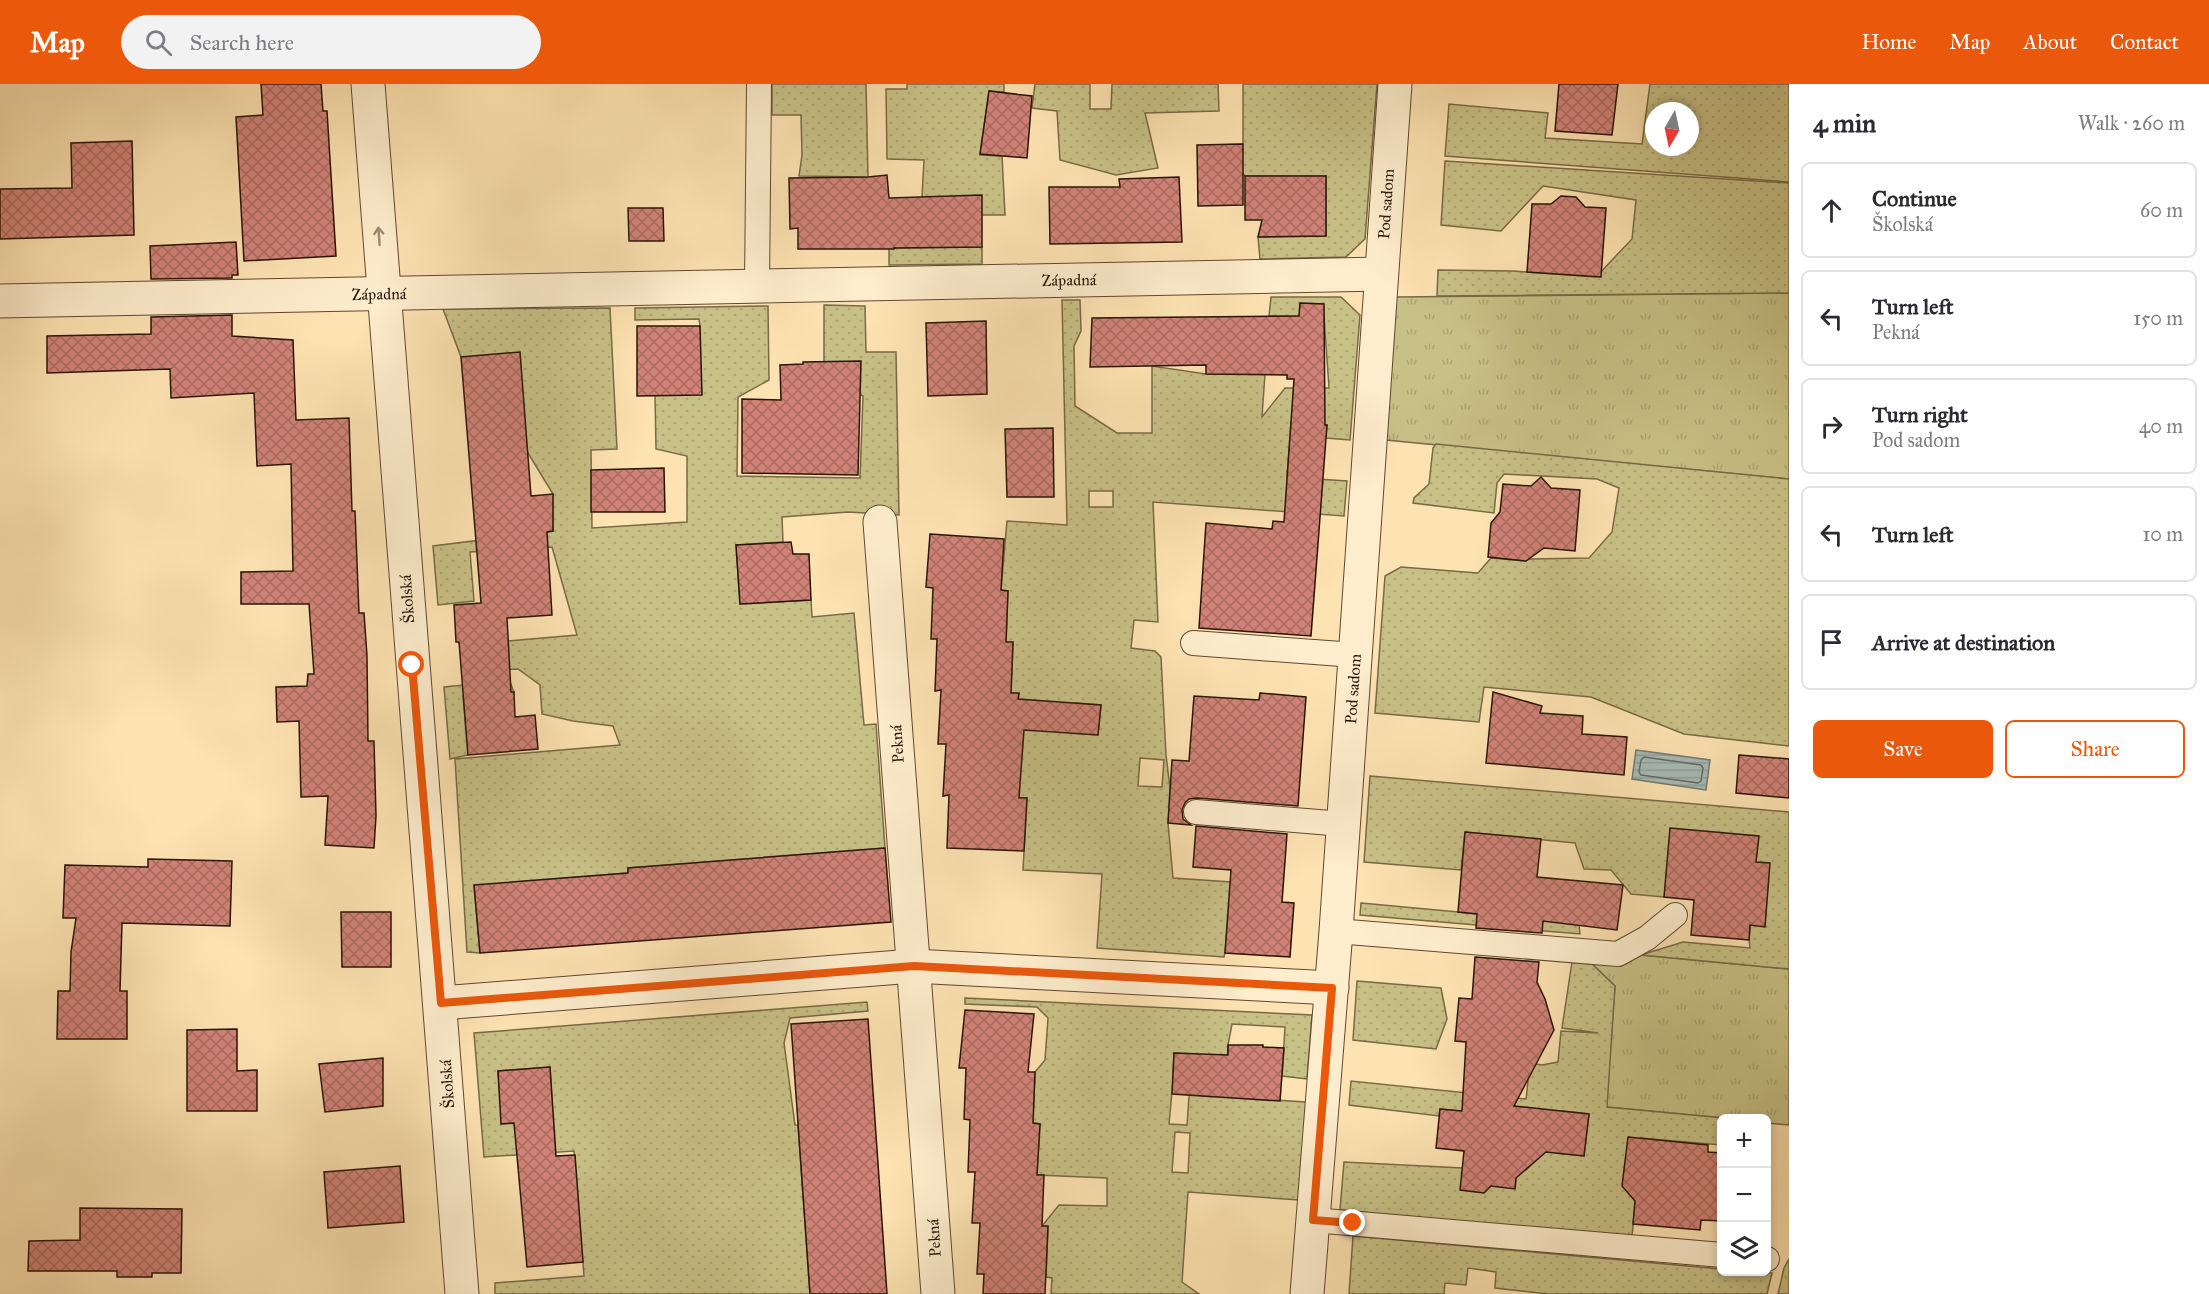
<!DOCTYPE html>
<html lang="en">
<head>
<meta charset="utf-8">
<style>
	:root { --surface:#fff; --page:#f2f2f3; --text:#2b2b33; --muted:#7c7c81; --line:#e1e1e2; --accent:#ea580c }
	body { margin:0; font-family:"IM FELL Great Primer",serif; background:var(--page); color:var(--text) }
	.controls { position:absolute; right:18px; bottom:18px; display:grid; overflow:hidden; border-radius:9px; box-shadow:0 3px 9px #0003 }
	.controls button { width:54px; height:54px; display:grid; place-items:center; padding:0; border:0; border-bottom:2px solid var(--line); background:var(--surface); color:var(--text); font:30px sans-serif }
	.compass { position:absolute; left:1645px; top:18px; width:54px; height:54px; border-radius:50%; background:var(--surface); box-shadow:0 3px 9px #0003; rotate:189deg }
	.stop { position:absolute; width:18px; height:18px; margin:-14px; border:4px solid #ea580c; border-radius:50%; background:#fff }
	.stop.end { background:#ea580c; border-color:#fff; box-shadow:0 2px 6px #0008 }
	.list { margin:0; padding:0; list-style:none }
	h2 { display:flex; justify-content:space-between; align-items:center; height:78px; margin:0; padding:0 24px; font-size:26px }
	h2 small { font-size:20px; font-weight:400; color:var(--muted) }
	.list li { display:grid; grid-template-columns:39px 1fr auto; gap:18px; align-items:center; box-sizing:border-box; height:96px; margin:0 12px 12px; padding:0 12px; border:2px solid var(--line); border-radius:9px }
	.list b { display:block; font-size:22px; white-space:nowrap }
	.list p { margin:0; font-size:20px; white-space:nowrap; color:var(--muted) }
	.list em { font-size:20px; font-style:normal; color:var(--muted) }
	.actions { display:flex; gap:12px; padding:18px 24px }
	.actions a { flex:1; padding:14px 0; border:2px solid var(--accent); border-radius:9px; text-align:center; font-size:21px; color:var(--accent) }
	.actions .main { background:var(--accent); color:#fff }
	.icon { flex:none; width:33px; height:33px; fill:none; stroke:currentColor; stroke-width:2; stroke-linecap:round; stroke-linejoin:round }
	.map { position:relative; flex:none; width:1789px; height:1210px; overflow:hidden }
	header { display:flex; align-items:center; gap:36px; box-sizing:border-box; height:84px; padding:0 30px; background:var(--accent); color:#fff }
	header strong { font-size:28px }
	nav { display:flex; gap:33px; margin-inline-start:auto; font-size:21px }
	.search { width:420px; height:54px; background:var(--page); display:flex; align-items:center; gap:15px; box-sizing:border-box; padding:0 21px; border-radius:33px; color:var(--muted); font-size:22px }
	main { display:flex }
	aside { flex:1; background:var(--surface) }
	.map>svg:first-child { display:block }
	.grass { fill:url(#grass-tufts); stroke:#786a46; stroke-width:1.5 }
	.garden { fill:url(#garden-dots); stroke:#786a46; stroke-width:1.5; fill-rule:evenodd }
	.water { fill:url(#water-rules); stroke:#737870; stroke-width:1.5 }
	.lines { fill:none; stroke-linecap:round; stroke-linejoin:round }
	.shore { stroke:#66685e; stroke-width:1.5 }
	.building { fill:url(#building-cross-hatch); stroke:#281406; stroke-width:1.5 }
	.service-casing { stroke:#5e4831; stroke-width:26 }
	.minor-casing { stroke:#5e4831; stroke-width:35 }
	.service { stroke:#feedcd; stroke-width:24 }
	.minor { stroke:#feedcd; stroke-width:33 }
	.oneway { stroke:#9e8b73 }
	.route { stroke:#ea580c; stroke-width:8 }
	.labels { text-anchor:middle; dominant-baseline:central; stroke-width:4.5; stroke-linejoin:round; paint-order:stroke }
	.street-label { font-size:16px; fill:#281406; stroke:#feedcd }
</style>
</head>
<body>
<header>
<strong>Map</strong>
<div class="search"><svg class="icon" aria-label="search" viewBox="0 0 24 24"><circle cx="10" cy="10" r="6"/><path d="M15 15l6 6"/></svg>Search here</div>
<nav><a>Home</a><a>Map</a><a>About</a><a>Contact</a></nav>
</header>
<main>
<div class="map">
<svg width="1789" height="1210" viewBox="0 0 1789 1210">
	<defs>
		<pattern id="grass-tufts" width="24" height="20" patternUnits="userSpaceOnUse" patternTransform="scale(1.5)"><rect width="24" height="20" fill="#c8c187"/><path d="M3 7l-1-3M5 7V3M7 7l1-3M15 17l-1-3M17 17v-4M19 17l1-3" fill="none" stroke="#aca573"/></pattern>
		<pattern id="garden-dots" width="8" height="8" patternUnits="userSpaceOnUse" patternTransform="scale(1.5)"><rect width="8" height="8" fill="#c8c187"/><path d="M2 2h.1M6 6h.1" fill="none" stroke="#aca573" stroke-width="1.8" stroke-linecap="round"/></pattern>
		<pattern id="water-rules" width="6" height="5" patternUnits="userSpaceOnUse" patternTransform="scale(1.5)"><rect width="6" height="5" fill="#a5bbb7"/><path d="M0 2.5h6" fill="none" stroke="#8ea09c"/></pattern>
		<pattern id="building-cross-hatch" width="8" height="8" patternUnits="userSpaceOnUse" patternTransform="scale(1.5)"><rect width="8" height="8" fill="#d18378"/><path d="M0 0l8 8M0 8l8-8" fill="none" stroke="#aa6a60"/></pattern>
	</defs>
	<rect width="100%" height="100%" fill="#fee3b2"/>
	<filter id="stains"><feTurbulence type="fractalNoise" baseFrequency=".00333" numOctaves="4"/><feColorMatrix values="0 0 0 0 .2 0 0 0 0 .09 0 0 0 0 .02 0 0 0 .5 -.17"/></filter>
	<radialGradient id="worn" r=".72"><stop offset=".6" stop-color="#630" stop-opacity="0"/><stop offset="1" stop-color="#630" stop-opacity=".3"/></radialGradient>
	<g class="grass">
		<path d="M1789,209V395L1386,356L1394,213Z"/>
		<path d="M1641,871L1789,885V1041L1767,1039L1766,1034H1724L1606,1023L1615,902L1592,880L1626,879Z"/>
		<path d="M1789,1175V1210H1778L1784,1184Z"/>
	</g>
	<g class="garden">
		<path d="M772,0H866L868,93L799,92L802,71L801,31H772Z"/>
		<path d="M907,0H1004V8L989,7L980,71L1002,72L1005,131H940L922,113L924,76L887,75L886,5H907Z"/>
		<path d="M1035,0H1090V25H1111L1112,0H1218L1219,27L1145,29L1158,84L1116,91L1060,76L1057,27L1032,24Z"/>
		<path d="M1243,0H1377L1365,155L1346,173L1260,175L1258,153L1326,152V92H1245L1219,61L1243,60Z"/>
		<path d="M1650,0H1789V98L1445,72L1449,20L1548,29L1545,54L1642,60ZM1654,27H1690V63H1654Z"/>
		<path d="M1445,77L1789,99V209L1437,212L1438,186L1513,187L1596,193L1632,155L1636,116L1543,102L1501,147L1441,141Z"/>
		<path d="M982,163V180L889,181V164Z"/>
		<path d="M1271,213H1341L1360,231L1350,356L1326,354L1327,341L1291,338L1287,393L1347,397L1344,432L1153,418L1158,538L1134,536L1131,564L1155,567L1161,573L1166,671L1170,704L1168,739L1173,794L1231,798L1225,869L1224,873L1097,864L1102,790L1023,786L1027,714H1019L1015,663L1019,610L1011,609L1013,559L1006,558L1008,507L1001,506L1007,437L1067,441L1062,216H1080L1081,247L1074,262L1075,322L1117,349H1152V282L1206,290H1265L1262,333L1285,304H1329L1324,232H1269ZM1089,407H1113V423H1089ZM1076,619L1101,621L1098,651L1073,649ZM1140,674L1164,676L1162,703L1138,702Z"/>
		<path d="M824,221L865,222L866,268H896L899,431L848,428L782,433L783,458L736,461L740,520L811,516L812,533L854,529L864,641L876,640L885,764L628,784V789L474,802L480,869L467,868L455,675L620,661L613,642L573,637L542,630L540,601L518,585L498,586L496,558L577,551L552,463L470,468L474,517L438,521L433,462L553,447V410L528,369L461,273L443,225L610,224L617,365L591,366L592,444L687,438V372L656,365L655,312L700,242L699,235L635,236V224L768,222L769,296L738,313L737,392L860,394L863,312L824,293Z"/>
		<path d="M1436,360L1789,395V662L1684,650L1591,613L1484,603L1479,638L1375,629L1385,492L1401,483L1478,489L1491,474L1526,477L1529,475L1589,474L1612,448L1619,404L1597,395L1504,390L1497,399L1494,429L1413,419L1414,414L1429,400L1433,364Z"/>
		<path d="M505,597L510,598L514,608L463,612L468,671L450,675L444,603Z"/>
		<path d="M1370,692L1789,728V885L1641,871L1683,858L1750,864L1749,856L1757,765L1664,813L1631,810L1611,786L1584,785L1575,759L1465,748L1461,786L1364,778Z"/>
		<path d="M1361,819L1533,835L1579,841L1580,850L1360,831Z"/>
		<path d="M1572,878L1592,880L1615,902L1607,1023L1724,1034H1722L1721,1061L1641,1054L1632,1153L1340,1126L1344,1078L1463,1084L1491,1102L1515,1104L1517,1085L1526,1086L1533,1079L1535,1061L1522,1033L1440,1025L1439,1032L1349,1021L1351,997L1526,1015L1530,979L1542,981L1558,978L1561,947L1598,949L1562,944ZM1561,1027L1589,1030L1584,1072L1556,1069Z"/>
		<path d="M1357,897L1441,904L1447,935L1436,965L1353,956Z"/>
		<path d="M965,914L1312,931L1307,995L1282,992L1285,943L1232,940L1228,961L1225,1013L1306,1018L1299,1116L1188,1108L1182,1198L1199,1210H1051L1052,1194L1046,1193L1048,1143L1042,1142L1059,1121L1107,1122V1094L1037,1091L1040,1040L1033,1039L1035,988L1045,976L1048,934L1037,923L965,920ZM1174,969L1195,970L1173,991ZM1214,984L1212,1013L1195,1011ZM1173,997L1190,998L1187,1041L1169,1040ZM1175,1048L1190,1049L1188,1089L1172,1088Z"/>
		<path d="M867,918L868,927L790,934L784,959L795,1041H798L810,1210H495V1199L584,1192L574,1067L484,1073L474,949ZM550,983L553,1036L502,1040L498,987Z"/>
		<path d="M1353,1152L1721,1185L1722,1188L1772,1189L1767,1210H1547L1495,1204L1496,1188L1468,1184L1466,1201L1445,1199L1444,1210H1349Z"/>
	</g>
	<path class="water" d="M1636,666L1710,676L1706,706L1632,695Z"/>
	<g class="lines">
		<path class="shore" d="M1644,673L1701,681L1703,684L1701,697L1698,699L1641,691L1639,688L1641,676Z"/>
	</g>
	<g class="building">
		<path d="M261,0H321L323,27H327L336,172L244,177L236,33L263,31Z"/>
		<path d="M1559,0H1618L1612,51L1555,47Z"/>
		<path d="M989,7L1032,12L1027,74L980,70Z"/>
		<path d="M132,57L134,151L0,155V105L72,104L71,59Z"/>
		<path d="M1243,60V121L1198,122L1197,61Z"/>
		<path d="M887,91L889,114L982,111V163L894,164V165H798V144L790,145L789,94L868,93Z"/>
		<path d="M1245,92H1326V152L1258,153L1262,136H1245Z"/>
		<path d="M1179,93L1182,158L1050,160L1049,103H1120L1119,95Z"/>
		<path d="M1561,112L1576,113L1585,123L1606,124L1601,193L1527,188L1532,120H1551Z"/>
		<path d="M628,124H663L664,157H629Z"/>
		<path d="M236,158L238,191H232V194L151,195L150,162Z"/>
		<path d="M1300,219L1324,220L1325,341H1327L1311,552L1199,544L1206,439L1272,445L1273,437L1284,438L1294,295H1287V291L1206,290V281L1090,283L1092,234L1299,232Z"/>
		<path d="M232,231V252L293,256L296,336L349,334L352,427H355L359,529H364L367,572L368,657H374L376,732L374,764L325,761L328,712L301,713L299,637L277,638L276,603L307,602L308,590H314L309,520H241V488L293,487L291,380L257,382L254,309L171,314L170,285L47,289V252L151,250V233Z"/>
		<path d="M986,237L987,310L928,312L926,239Z"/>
		<path d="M637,242H700L702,311L637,312Z"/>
		<path d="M520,268L531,412L553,410V447L547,448L552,531L507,534L511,608H514L515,633L535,631L538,665L468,671L459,558H456L454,521L481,519L461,273Z"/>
		<path d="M861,277L858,391L742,389V315L781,316L780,281L803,280V278Z"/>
		<path d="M1053,344L1054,413H1007L1005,345Z"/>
		<path d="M664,384L665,428H591V386Z"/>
		<path d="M1541,393L1551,404L1580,406L1575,467L1544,464L1526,477L1488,473L1491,439L1500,428L1503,400L1531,402Z"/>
		<path d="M930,450L1004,455L1001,506L1008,507L1006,558H1013L1011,609H1019L1018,615L1101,621L1098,651L1024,646L1019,714H1027L1024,767L947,764L949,711L943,712L946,660H938L941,606L935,607L937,555H931L933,504L926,503Z"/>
		<path d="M791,458L793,470H809L811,516L740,520L736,461Z"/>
		<path d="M1493,608L1542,622L1540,629L1583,632L1582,650L1627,653L1624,691L1486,679Z"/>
		<path d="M1260,609L1306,613L1298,722L1197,714L1189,715L1185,719L1182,726L1183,735L1191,741L1168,739L1172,676L1189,677L1194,612L1259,616Z"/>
		<path d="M1739,671L1789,675V714L1736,709Z"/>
		<path d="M1196,742L1287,750L1282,818L1294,819L1290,873L1225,869L1231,786L1193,783Z"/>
		<path d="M1670,744L1759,752L1756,778L1770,779L1765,843L1750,841L1749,856L1691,851L1694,816L1664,813Z"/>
		<path d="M1465,748L1541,755L1537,793L1623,801L1617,846L1543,837L1542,849L1476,844L1477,830L1458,828Z"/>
		<path d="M885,764L891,838L480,869L474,801L628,789V784Z"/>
		<path d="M148,775L232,777L230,842L122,839L120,907H127V955H57L58,907H70L71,868L76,834H63L65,781L148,783Z"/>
		<path d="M341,828H391V883H342Z"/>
		<path d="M1475,873L1539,878L1537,898L1545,915L1554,946L1514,1022L1589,1030L1584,1072L1546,1068L1516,1094L1515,1105L1491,1102L1484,1109L1460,1106L1464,1067L1436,1064L1440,1025L1462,1027L1466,958L1455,957L1459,914L1472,915Z"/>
		<path d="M965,926L1034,930L1028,988H1035L1033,1039L1040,1040L1037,1091H1044L1042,1142H1048L1045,1210H983L984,1190H977L980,1139H972L975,1088H968L970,1036L964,1035L966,984H959Z"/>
		<path d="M868,935L887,1210H810L791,940Z"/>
		<path d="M237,945V987L257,986V1027H187V946Z"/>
		<path d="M1228,961H1263V963L1284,964L1280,1017L1172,1010L1174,969L1228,971Z"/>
		<path d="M383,974V1022L325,1028L319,980Z"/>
		<path d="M550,983L556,1072L575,1071L583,1178L527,1183L514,1039L501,1040L498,987Z"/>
		<path d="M1628,1053L1708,1061V1068L1722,1069V1137L1701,1136L1700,1146L1633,1140L1635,1117L1622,1102Z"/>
		<path d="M400,1082L404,1138L328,1144L324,1088Z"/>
		<path d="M80,1124L182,1125L181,1189H152V1193H117V1187H28L29,1157L80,1156Z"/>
	</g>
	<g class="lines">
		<defs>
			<g id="service">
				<path d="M757,202L759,0"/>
				<path d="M1193,559L1355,571"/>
				<path d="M1196,728L1343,740"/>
				<path d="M1336,847L1618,870L1647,854L1675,831"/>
				<path d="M1313,1136L1722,1171"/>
				<path d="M1766,1175H1767"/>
			</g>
			<g id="minor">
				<path d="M368,0L462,1210"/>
				<path d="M0,217L1381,190"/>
				<path d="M880,438L938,1210"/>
				<path d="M441,919L913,882L1332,904"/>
				<path d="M1307,1210L1336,847L1395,0"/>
			</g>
		</defs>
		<use href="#service" class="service-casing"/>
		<use href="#minor" class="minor-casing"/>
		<use href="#service" class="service"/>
		<use href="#minor" class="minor"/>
	</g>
	<defs><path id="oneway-shaft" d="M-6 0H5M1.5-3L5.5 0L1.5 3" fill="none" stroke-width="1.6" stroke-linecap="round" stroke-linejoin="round" transform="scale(1.5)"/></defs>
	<use class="oneway" href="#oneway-shaft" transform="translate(379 152) rotate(-94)"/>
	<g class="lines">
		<path class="route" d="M412,581L441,919L914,882L1332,904L1313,1136L1353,1139"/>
	</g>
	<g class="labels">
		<g class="street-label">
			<text transform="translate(1386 120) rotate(-86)">Pod sadom</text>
			<text transform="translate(1069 196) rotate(-1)">Západná</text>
			<text transform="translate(379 210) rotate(-1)">Západná</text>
			<text transform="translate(407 515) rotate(-94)">Školská</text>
			<text transform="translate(1353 605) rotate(-86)">Pod sadom</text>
			<text transform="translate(897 660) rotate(-94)">Pekná</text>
			<text transform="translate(447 1000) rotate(-94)">Školská</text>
			<text transform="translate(934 1154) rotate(-94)">Pekná</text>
		</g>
	</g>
	<rect width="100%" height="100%" filter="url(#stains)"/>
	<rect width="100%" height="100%" fill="url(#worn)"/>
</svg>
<div class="controls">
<button>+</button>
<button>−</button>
<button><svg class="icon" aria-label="layers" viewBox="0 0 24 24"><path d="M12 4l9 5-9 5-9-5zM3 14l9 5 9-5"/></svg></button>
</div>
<svg class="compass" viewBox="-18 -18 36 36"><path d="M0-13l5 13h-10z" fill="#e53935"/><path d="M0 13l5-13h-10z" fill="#7c7c81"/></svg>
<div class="stop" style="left:412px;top:581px"></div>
<div class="stop end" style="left:1353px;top:1139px"></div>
</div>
<aside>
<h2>4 min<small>Walk · 260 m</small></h2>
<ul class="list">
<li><svg class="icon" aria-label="ahead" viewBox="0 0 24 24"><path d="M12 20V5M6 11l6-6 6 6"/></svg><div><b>Continue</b><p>Školská</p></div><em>60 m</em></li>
<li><svg class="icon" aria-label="left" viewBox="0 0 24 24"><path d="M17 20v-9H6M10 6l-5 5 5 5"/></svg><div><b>Turn left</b><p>Pekná</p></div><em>150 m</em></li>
<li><svg class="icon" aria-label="right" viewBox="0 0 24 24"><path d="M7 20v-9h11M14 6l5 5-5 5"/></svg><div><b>Turn right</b><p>Pod sadom</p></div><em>40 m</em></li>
<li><svg class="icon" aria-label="left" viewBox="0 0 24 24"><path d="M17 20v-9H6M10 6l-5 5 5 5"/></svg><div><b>Turn left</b></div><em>10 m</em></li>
<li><svg class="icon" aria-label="arrive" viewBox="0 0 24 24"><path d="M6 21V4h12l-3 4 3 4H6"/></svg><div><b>Arrive at destination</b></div></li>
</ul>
<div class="actions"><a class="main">Save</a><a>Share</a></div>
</aside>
</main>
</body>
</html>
